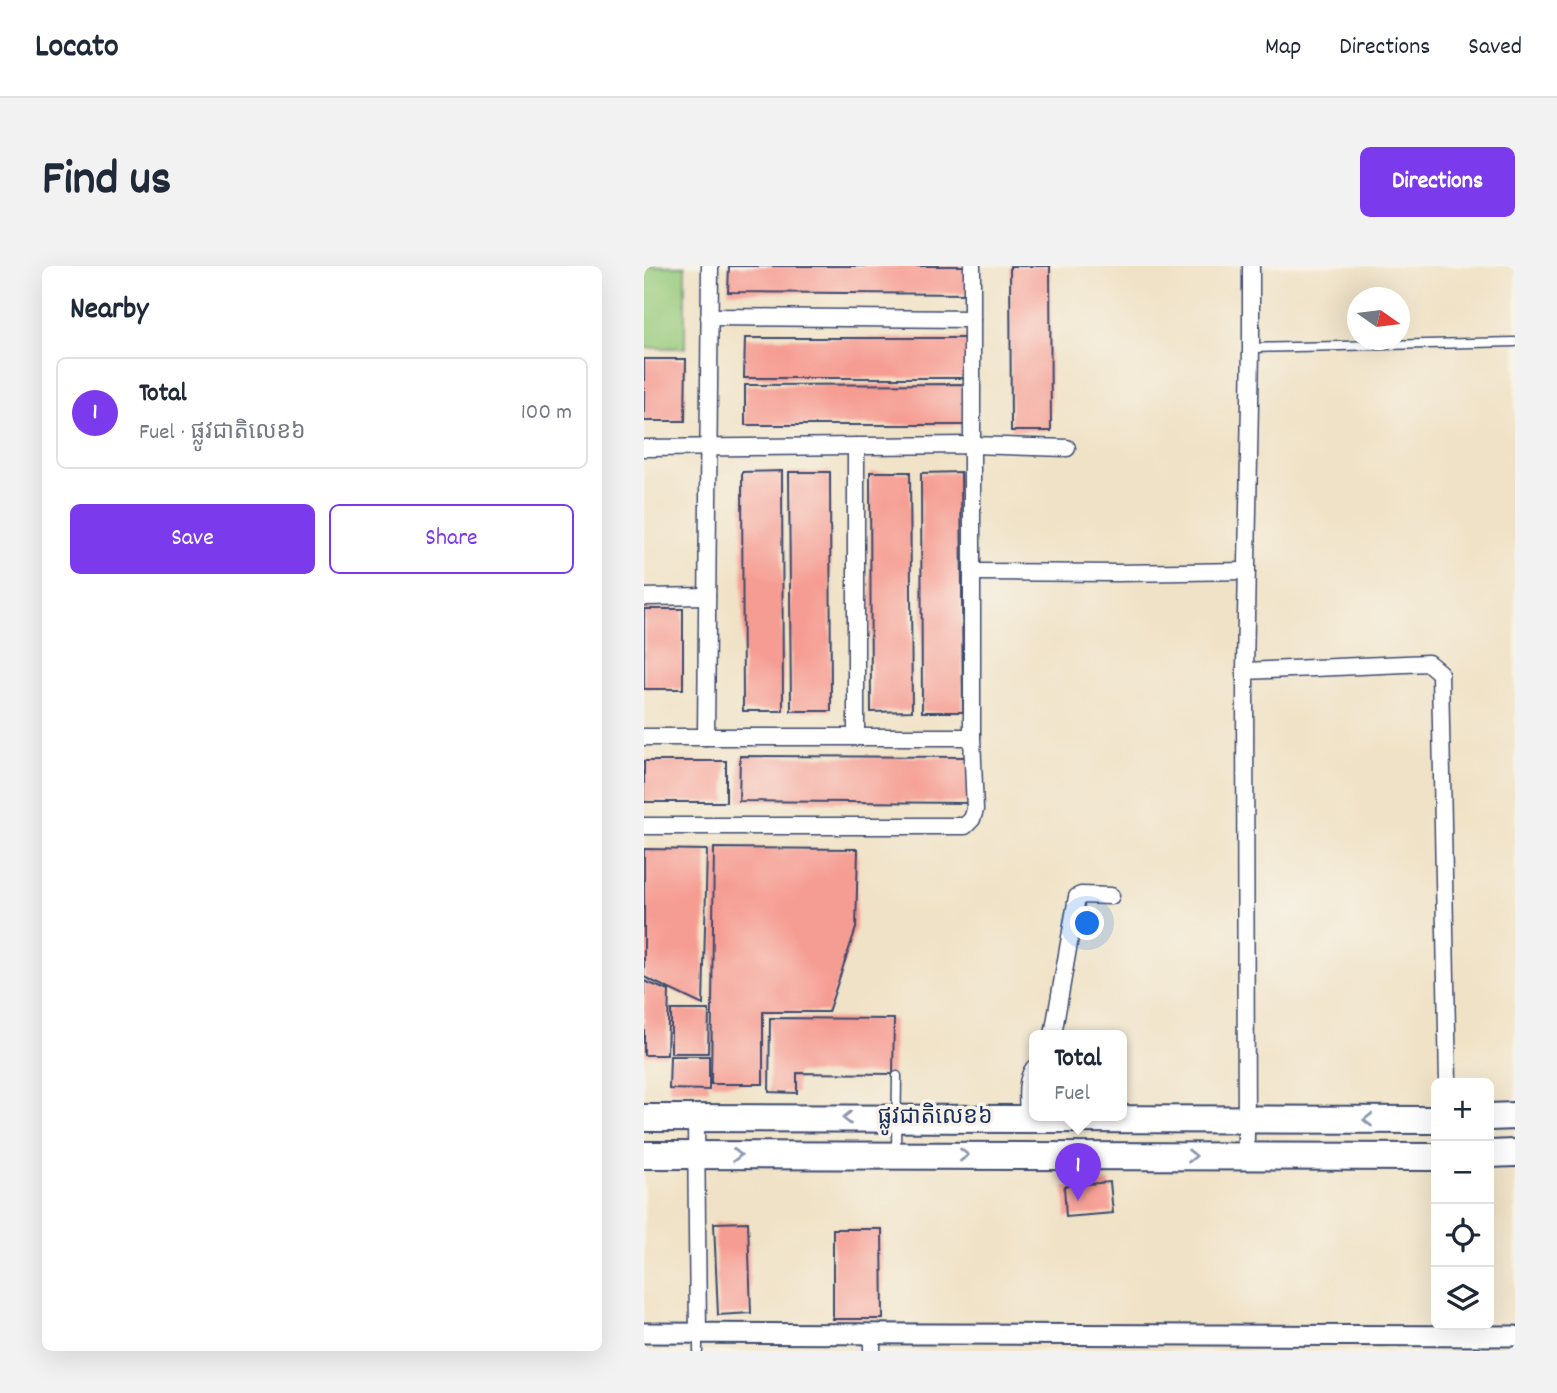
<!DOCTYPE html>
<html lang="en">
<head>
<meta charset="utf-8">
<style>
	:root { --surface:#fff; --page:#f2f2f3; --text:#1f2937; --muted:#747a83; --line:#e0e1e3; --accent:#7c3aed }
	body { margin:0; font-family:Dekko,"Noto Sans Khmer",sans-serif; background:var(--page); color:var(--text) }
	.controls { position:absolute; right:21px; bottom:21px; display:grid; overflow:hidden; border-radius:10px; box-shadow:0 7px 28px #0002 }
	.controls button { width:63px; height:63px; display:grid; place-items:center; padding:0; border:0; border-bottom:2px solid var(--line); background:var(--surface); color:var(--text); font:35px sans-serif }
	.compass { position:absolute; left:703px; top:21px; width:63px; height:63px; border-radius:50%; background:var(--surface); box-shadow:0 7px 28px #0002; rotate:104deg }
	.you { position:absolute; left:444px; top:658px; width:24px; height:24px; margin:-18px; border:5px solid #fff; border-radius:50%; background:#1a73e8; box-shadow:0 0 0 10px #1a73e833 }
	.badge { display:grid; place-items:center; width:46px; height:46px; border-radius:50%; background:var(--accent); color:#fff; font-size:23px; font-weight:700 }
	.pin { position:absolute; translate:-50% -58px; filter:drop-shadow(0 2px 4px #0008) }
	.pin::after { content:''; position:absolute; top:37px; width:24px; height:21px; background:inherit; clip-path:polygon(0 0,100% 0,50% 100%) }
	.popup { position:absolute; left:385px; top:764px; width:98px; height:91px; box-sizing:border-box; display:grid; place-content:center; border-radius:10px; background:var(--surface); filter:drop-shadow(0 2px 5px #0005); font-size:23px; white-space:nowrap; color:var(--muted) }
	.popup b { font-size:26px; color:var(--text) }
	.popup::after { content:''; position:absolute; left:50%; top:100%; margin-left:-14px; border:14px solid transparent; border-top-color:var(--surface) }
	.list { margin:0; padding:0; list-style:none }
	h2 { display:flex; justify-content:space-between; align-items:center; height:91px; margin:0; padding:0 28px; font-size:30px }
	h2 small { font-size:23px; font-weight:400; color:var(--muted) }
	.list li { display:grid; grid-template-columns:46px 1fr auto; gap:21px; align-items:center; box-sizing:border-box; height:112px; margin:0 14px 14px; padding:0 14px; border:2px solid var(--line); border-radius:10px }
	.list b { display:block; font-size:26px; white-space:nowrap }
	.list p { margin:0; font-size:23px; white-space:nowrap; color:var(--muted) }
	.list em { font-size:23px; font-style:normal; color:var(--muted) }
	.actions { display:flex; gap:14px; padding:21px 28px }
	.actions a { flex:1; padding:16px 0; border:2px solid var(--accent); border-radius:10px; text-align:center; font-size:24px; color:var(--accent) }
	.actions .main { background:var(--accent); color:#fff }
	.icon { flex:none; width:38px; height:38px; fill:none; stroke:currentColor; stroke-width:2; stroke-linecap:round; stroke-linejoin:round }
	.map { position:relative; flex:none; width:871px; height:1085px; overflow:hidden; border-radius:10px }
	header { display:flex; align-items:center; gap:42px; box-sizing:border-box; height:98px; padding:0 35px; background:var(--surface); border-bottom:2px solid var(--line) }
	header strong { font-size:33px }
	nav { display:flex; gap:38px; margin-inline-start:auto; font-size:24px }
	.intro { display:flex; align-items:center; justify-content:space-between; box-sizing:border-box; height:168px; padding:0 42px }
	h1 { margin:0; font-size:49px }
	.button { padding:18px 32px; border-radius:10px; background:var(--accent); color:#fff; font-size:24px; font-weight:700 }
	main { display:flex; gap:42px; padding:0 42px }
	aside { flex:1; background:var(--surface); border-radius:10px; box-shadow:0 7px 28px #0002 }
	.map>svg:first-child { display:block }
	.green { fill:#96ca7b; stroke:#587c6c; stroke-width:2 }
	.building { fill:#f69d93 }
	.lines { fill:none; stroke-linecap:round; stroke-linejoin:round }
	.service-casing { stroke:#3b4a6e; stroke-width:11 }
	.minor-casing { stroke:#3b4a6e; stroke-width:19 }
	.tertiary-casing { stroke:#3b4a6e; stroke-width:23 }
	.trunk-casing { stroke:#3b4a6e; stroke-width:30 }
	.service { stroke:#fff; stroke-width:8 }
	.minor { stroke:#fff; stroke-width:16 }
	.tertiary { stroke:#fff; stroke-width:19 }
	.trunk { stroke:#fff; stroke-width:26 }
	.oneway { stroke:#8d97ae }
	.labels { text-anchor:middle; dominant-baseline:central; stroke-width:7; stroke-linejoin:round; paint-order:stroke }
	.street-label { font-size:23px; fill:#1b2f5e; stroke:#f7f3e8 }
</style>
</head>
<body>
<header>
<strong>Locato</strong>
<nav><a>Map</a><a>Directions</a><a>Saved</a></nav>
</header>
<div class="intro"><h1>Find us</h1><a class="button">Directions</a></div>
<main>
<aside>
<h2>Nearby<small></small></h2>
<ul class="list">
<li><span class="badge">1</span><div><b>Total</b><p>Fuel · ផ្លូវជាតិលេខ៦</p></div><em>100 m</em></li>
</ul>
<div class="actions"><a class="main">Save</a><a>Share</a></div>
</aside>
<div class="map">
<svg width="871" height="1085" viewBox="0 0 871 1085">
	<rect width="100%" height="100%" fill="#f7f3e8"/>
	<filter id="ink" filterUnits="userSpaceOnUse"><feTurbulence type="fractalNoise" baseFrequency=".0143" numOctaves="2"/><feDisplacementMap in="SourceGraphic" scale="14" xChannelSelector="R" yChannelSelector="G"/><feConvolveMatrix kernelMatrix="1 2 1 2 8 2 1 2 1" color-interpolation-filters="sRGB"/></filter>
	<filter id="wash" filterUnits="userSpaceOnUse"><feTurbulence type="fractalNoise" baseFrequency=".00686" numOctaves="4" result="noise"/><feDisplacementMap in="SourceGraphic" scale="28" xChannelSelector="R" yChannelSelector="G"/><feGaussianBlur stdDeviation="1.57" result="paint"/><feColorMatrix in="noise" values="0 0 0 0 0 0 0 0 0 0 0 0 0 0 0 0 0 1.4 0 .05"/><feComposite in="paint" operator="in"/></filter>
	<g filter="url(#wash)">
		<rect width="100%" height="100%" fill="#f0e2c6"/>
		<rect class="green" x="0" y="0" width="41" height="82"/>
		<g id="blocks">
			<g class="building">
				<path d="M85,0H324V28L84,26Z"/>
				<path d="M366,0H406L407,165H367Z"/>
				<path d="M101,72H323V112H100Z"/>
				<path d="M0,93H42L41,155H0Z"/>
				<path d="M324,118V159H101V119Z"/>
				<path d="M138,205L139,445H99L98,206Z"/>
				<path d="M145,206H186L187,445H147Z"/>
				<path d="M226,206H266L268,445L227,446Z"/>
				<path d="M317,206L319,446H278L277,207Z"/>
				<rect x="0" y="343" width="39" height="80"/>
				<path d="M96,490L325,491V537L95,535Z"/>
				<rect x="0" y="495" width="82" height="41"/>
				<path d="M70,582L214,583L212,662L184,746H119V818H67Z"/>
				<path d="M0,583L63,584L59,739L0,711Z"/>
				<path d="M0,715L25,725L23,789H0Z"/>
				<path d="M27,744H65L64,787H27Z"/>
				<path d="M126,752L250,753L249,808L153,807V827L125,826Z"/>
				<path d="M26,790H65V824L25,823Z"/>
				<path d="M466,916L469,947L422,951L420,920Z"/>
				<path d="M104,956L107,1047L74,1049L70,957Z"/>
				<path d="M189,963H238L239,1053H189Z"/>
			</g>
		</g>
	</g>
	<g filter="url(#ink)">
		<use href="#blocks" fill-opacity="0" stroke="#3b4a6e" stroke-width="2"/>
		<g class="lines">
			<defs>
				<g id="service">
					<path d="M607,82L871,76"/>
					<path d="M252,884L253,810"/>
					<path d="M54,1068V1085"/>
				</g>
				<g id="minor">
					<path d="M65,51L328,53"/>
					<path d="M212,180V471"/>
					<path d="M0,182L328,179L423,182"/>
					<path d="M328,306L473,307L603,305"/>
					<path d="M0,331L63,330"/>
					<path d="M601,405L607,82V0"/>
					<path d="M0,471H328"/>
					<path d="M62,471L66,0"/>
					<path d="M0,560H321L328,553L331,544L328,471V0"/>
					<path d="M409,769L433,631L437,629L467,630"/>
					<path d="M52,852L54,1068"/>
					<path d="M384,853C384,837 380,815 390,802"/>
					<path d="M602,890L601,405L784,397L796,407L804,817"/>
					<path d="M228,1068V1085"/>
				</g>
				<path id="tertiary" d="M0,1067L871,1070"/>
				<g id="trunk">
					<path d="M845,851L871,850"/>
					<path d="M0,852L792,854"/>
					<path d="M845,888L871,887"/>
					<path d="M0,889L792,891"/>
				</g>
			</defs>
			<use href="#service" class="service-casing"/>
			<use href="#minor" class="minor-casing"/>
			<use href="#tertiary" class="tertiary-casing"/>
			<use href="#trunk" class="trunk-casing"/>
			<use href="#service" class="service"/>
			<use href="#minor" class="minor"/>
			<use href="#tertiary" class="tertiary"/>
			<use href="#trunk" class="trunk"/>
		</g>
		<defs><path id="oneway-chevron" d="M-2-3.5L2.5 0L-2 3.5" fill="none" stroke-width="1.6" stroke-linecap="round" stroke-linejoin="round" transform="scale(1.75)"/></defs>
		<g class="oneway">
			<use href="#oneway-chevron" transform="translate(203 852) rotate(-180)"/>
			<use href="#oneway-chevron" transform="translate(724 854) rotate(-180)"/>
			<use href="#oneway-chevron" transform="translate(93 889)"/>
			<use href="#oneway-chevron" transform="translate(320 889)"/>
			<use href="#oneway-chevron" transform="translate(548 890)"/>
		</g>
	</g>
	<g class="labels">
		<g class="street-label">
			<text x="291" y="852">ផ្លូវជាតិលេខ៦</text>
		</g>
	</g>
</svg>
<div class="controls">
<button>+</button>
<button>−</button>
<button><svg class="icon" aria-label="locate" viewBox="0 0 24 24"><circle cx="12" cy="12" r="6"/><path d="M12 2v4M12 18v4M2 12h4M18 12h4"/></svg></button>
<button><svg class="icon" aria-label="layers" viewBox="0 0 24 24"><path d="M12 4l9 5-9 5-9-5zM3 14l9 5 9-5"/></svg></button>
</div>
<svg class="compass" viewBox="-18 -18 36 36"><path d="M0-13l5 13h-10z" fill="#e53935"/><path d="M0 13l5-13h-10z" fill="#747a83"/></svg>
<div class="you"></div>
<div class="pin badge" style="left:434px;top:935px">1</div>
<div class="popup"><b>Total</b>Fuel</div>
</div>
</main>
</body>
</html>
